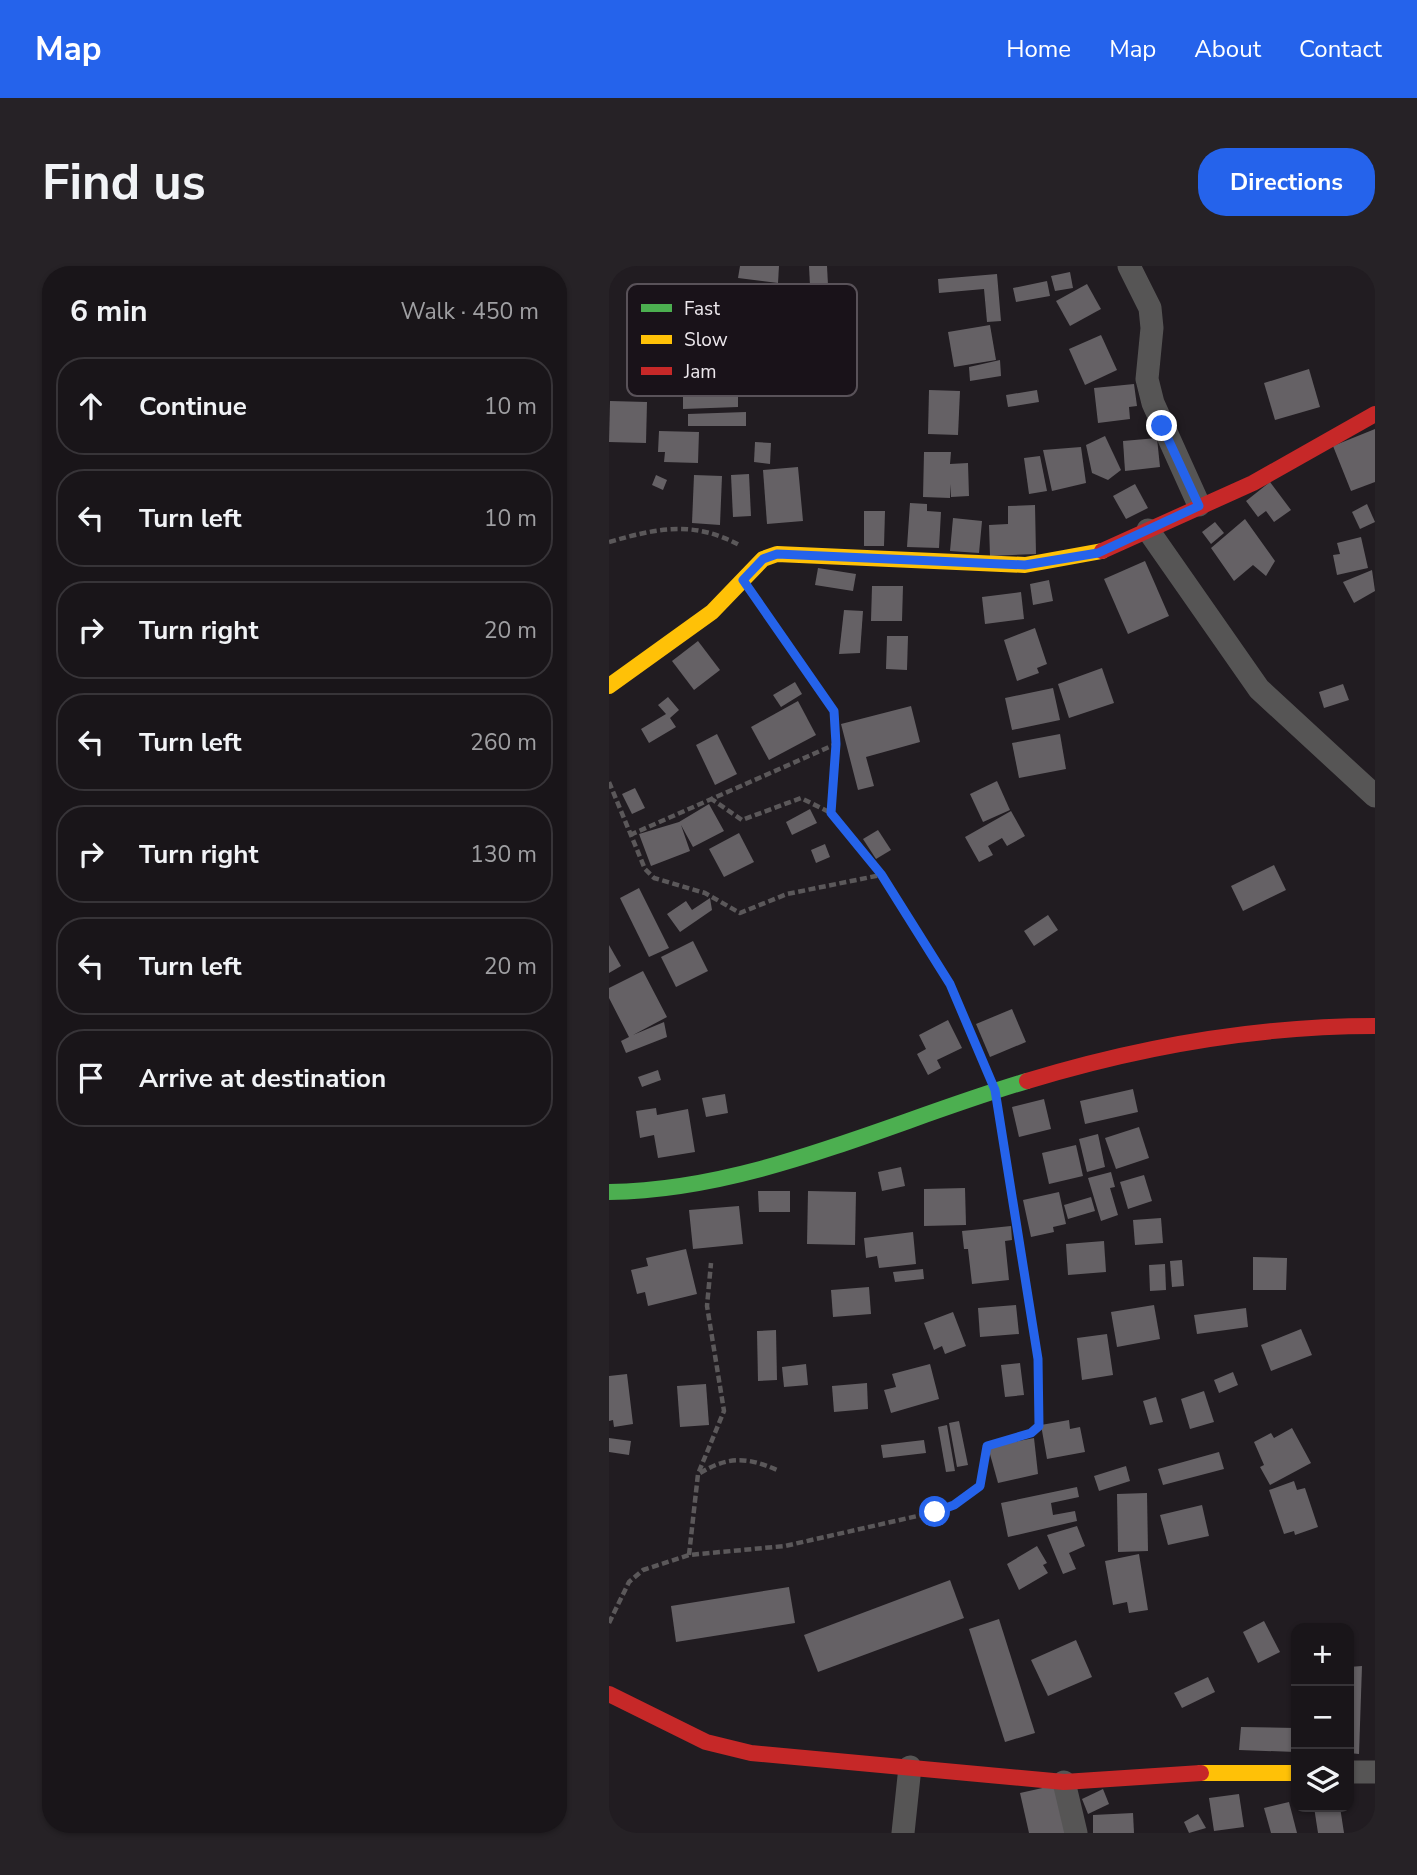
<!DOCTYPE html>
<html lang="en">
<head>
<meta charset="utf-8">
<style>
	:root { --surface:#191519; --page:#262226; --text:#f1f3f6; --muted:#9f9fa2; --line:#373438; --accent:#2563eb }
	body { margin:0; font-family:"Nunito Sans",sans-serif; background:var(--page); color:var(--text) }
	.controls { position:absolute; right:21px; bottom:21px; display:grid; overflow:hidden; border-radius:14px; box-shadow:0 2px 5px #0004 }
	.controls button { width:63px; height:63px; display:grid; place-items:center; padding:0; border:0; border-bottom:2px solid var(--line); background:var(--surface); color:var(--text); font:35px sans-serif }
	.stop { position:absolute; width:21px; height:21px; margin:-16px; border:5px solid #2563eb; border-radius:50%; background:#fff }
	.stop.end { background:#2563eb; border-color:#fff; box-shadow:0 2px 7px #0008 }
	.list { margin:0; padding:0; list-style:none }
	h2 { display:flex; justify-content:space-between; align-items:center; height:91px; margin:0; padding:0 28px; font-size:30px }
	h2 small { font-size:23px; font-weight:400; color:var(--muted) }
	.list li { display:grid; grid-template-columns:46px 1fr auto; gap:21px; align-items:center; box-sizing:border-box; height:98px; margin:0 14px 14px; padding:0 14px; border:2px solid var(--line); border-radius:28px }
	.list b { display:block; font-size:26px; white-space:nowrap }
	.list em { font-size:23px; font-style:normal; color:var(--muted) }
	.icon { flex:none; width:38px; height:38px; fill:none; stroke:currentColor; stroke-width:2; stroke-linecap:round; stroke-linejoin:round }
	.map { position:relative; flex:none; width:766px; height:1567px; overflow:hidden; border-radius:28px }
	header { display:flex; align-items:center; gap:42px; box-sizing:border-box; height:98px; padding:0 35px; background:var(--accent); color:#fff }
	header strong { font-size:33px }
	nav { display:flex; gap:38px; margin-inline-start:auto; font-size:24px }
	.intro { display:flex; align-items:center; justify-content:space-between; box-sizing:border-box; height:168px; padding:0 42px }
	h1 { margin:0; font-size:49px }
	.button { padding:18px 32px; border-radius:28px; background:var(--accent); color:#fff; font-size:24px; font-weight:700 }
	main { display:flex; gap:42px; padding:0 42px }
	aside { flex:1; background:var(--surface); border-radius:28px; box-shadow:0 2px 5px #0004 }
	.map>svg:first-child { display:block }
	.building { fill:#656165 }
	.lines { fill:none; stroke-linecap:round; stroke-linejoin:round }
	.path { stroke:#5b585a; stroke-width:4.5; stroke-dasharray:7 3.5; stroke-linecap:butt }
	.street { stroke:#565555; stroke-width:23 }
	.fast { stroke:#4caf50; stroke-width:16 }
	.slow { stroke:#ffc107; stroke-width:16 }
	.jam { stroke:#c62828; stroke-width:16 }
	.route { stroke:#2563eb; stroke-width:9 }
	.key { fill:#191219; stroke:#595259; stroke-width:2 }
	.key-label { font-size:19px; fill:#ede8ed }
</style>
</head>
<body>
<header>
<strong>Map</strong>
<nav><a>Home</a><a>Map</a><a>About</a><a>Contact</a></nav>
</header>
<div class="intro"><h1>Find us</h1><a class="button">Directions</a></div>
<main>
<aside>
<h2>6 min<small>Walk · 450 m</small></h2>
<ul class="list">
<li><svg class="icon" aria-label="ahead" viewBox="0 0 24 24"><path d="M12 20V5M6 11l6-6 6 6"/></svg><div><b>Continue</b></div><em>10 m</em></li>
<li><svg class="icon" aria-label="left" viewBox="0 0 24 24"><path d="M17 20v-9H6M10 6l-5 5 5 5"/></svg><div><b>Turn left</b></div><em>10 m</em></li>
<li><svg class="icon" aria-label="right" viewBox="0 0 24 24"><path d="M7 20v-9h11M14 6l5 5-5 5"/></svg><div><b>Turn right</b></div><em>20 m</em></li>
<li><svg class="icon" aria-label="left" viewBox="0 0 24 24"><path d="M17 20v-9H6M10 6l-5 5 5 5"/></svg><div><b>Turn left</b></div><em>260 m</em></li>
<li><svg class="icon" aria-label="right" viewBox="0 0 24 24"><path d="M7 20v-9h11M14 6l5 5-5 5"/></svg><div><b>Turn right</b></div><em>130 m</em></li>
<li><svg class="icon" aria-label="left" viewBox="0 0 24 24"><path d="M17 20v-9H6M10 6l-5 5 5 5"/></svg><div><b>Turn left</b></div><em>20 m</em></li>
<li><svg class="icon" aria-label="arrive" viewBox="0 0 24 24"><path d="M6 21V4h12l-3 4 3 4H6"/></svg><div><b>Arrive at destination</b></div></li>
</ul>
</aside>
<div class="map">
<svg width="766" height="1567" viewBox="0 0 766 1567">
	<rect width="100%" height="100%" fill="#211c21"/>
	<g class="building">
		<path d="M131,0H170L169,17L129,12Z"/>
		<path d="M200,0H218L219,19L201,20Z"/>
		<path d="M461,6L464,22L446,25L442,10Z"/>
		<path d="M388,8L392,55L378,56L375,23L330,27L329,13Z"/>
		<path d="M438,15L441,30L407,36L404,22Z"/>
		<path d="M478,18L492,43L461,60L447,35Z"/>
		<path d="M381,59L387,94L345,101L339,66Z"/>
		<path d="M492,69L508,104L476,119L460,83Z"/>
		<path d="M391,94L392,110L361,115L360,101Z"/>
		<path d="M700,103L711,141L666,154L655,117Z"/>
		<path d="M525,118L528,140L520,141L521,153L489,157L485,122Z"/>
		<path d="M320,124L351,125L349,169L319,168Z"/>
		<path d="M428,124L430,136L399,141L397,129Z"/>
		<path d="M129,125V141L74,143V127Z"/>
		<path d="M1,135L38,136L37,177L0,176Z"/>
		<path d="M137,146V160H79V148Z"/>
		<path d="M766,163V216L742,225L724,180Z"/>
		<path d="M50,165L90,166L89,197L55,196L56,186H49Z"/>
		<path d="M496,170L512,204L499,214L483,207L477,179Z"/>
		<path d="M548,172L551,201L516,205L514,175Z"/>
		<path d="M146,176L162,177L161,198L145,196Z"/>
		<path d="M472,181L477,217L443,225L434,184Z"/>
		<path d="M315,186H342L341,198L359,197L360,230L342,231L341,218V232L314,231Z"/>
		<path d="M431,190L438,225L420,228L415,192Z"/>
		<path d="M189,201L194,255L158,258L154,204Z"/>
		<path d="M140,208L142,250L124,251L122,209Z"/>
		<path d="M47,209L58,214L54,224L43,219Z"/>
		<path d="M85,209L113,210L111,259L83,257Z"/>
		<path d="M661,216L682,244L665,256L657,245L649,251L637,235Z"/>
		<path d="M526,218L539,242L517,253L504,230Z"/>
		<path d="M301,237L318,238V245L332,246L330,282L298,281Z"/>
		<path d="M758,238L766,256L751,263L743,246Z"/>
		<path d="M426,239L427,288L381,290L380,259L399,258V240Z"/>
		<path d="M255,245H276L275,280H255Z"/>
		<path d="M344,252L373,255L370,287L341,285Z"/>
		<path d="M636,253L666,295L657,310L644,299L625,315L602,282Z"/>
		<path d="M606,256L615,267L602,278L593,266Z"/>
		<path d="M752,271L759,302L728,309L724,289L731,288L728,277Z"/>
		<path d="M536,295L560,350L519,368L495,313Z"/>
		<path d="M209,302L247,308L244,325L206,319Z"/>
		<path d="M763,304L766,325L745,337L734,316Z"/>
		<path d="M440,314L444,335L424,339L421,318Z"/>
		<path d="M263,320H294L293,355H262Z"/>
		<path d="M412,326L415,353L376,358L373,331Z"/>
		<path d="M235,344L254,345L251,387L230,388Z"/>
		<path d="M426,362L438,398L428,402L430,407L408,415L395,374Z"/>
		<path d="M278,370H299L298,404L277,403Z"/>
		<path d="M89,375L111,404L85,424L63,395Z"/>
		<path d="M493,402L505,437L460,452L449,418Z"/>
		<path d="M186,416L193,428L172,441L164,429Z"/>
		<path d="M734,418L740,434L715,442L710,426Z"/>
		<path d="M444,422L451,454L403,464L396,432Z"/>
		<path d="M59,431L70,444L61,452L67,461L40,477L32,463L57,448L49,439Z"/>
		<path d="M189,435L207,469L160,494L142,461Z"/>
		<path d="M302,440L311,476L257,491L265,520L249,524L232,458Z"/>
		<path d="M108,468L128,508L106,519L87,479Z"/>
		<path d="M451,468L457,503L410,512L403,477Z"/>
		<path d="M388,515L401,544L374,556L361,528Z"/>
		<path d="M26,522L36,542L23,548L13,528Z"/>
		<path d="M100,538L115,565L84,581L72,559L81,585L42,600L30,568L70,556Z"/>
		<path d="M201,543L208,557L183,569L177,556Z"/>
		<path d="M402,545L416,570L398,580L393,572L379,580L384,589L370,596L356,571Z"/>
		<path d="M269,564L282,584L267,593L254,573Z"/>
		<path d="M130,567L145,596L115,611L100,583Z"/>
		<path d="M216,578L221,591L207,597L202,584Z"/>
		<path d="M665,599L677,624L634,645L622,620Z"/>
		<path d="M30,622L60,682L40,691L11,632Z"/>
		<path d="M101,632L103,644L71,666L58,648L77,635L83,644Z"/>
		<path d="M439,649L449,664L425,680L415,665Z"/>
		<path d="M84,675L99,705L67,721L52,691Z"/>
		<path d="M0,679L12,700L0,707Z"/>
		<path d="M34,705L58,751L24,769L55,756L58,771L17,787L12,775L20,771L0,732V722Z"/>
		<path d="M403,743L417,776L381,791L367,758Z"/>
		<path d="M339,754L353,782L328,794L332,802L319,809L308,788L317,783L310,769Z"/>
		<path d="M49,804L52,814L33,821L29,811Z"/>
		<path d="M524,823L529,846L476,858L471,835Z"/>
		<path d="M116,828L119,847L97,851L93,832Z"/>
		<path d="M435,833L442,863L410,871L403,841Z"/>
		<path d="M47,842L48,849L79,843L86,886L49,892L45,869L31,872L27,845Z"/>
		<path d="M530,861L540,892L507,903L496,872Z"/>
		<path d="M489,868L496,901L478,906L470,873Z"/>
		<path d="M467,879L474,910L440,918L433,887Z"/>
		<path d="M292,901L296,920L273,925L269,906Z"/>
		<path d="M502,906L506,921L501,922L509,949L492,955L479,912Z"/>
		<path d="M535,909L543,935L519,943L511,916Z"/>
		<path d="M356,922L357,959L315,960V923Z"/>
		<path d="M149,925H181V946H150Z"/>
		<path d="M199,925L247,926L246,979L198,978Z"/>
		<path d="M450,926L457,958L444,961L445,966L422,971L414,934Z"/>
		<path d="M482,931L486,945L459,953L455,939Z"/>
		<path d="M130,940L134,978L84,983L80,944Z"/>
		<path d="M552,952L554,977L526,979L524,954Z"/>
		<path d="M402,960L403,974L396,975L400,1014L363,1018L359,983H355L353,965Z"/>
		<path d="M304,966L307,998L270,1002L268,990L257,992L255,972Z"/>
		<path d="M495,975L497,1006L459,1009L457,978Z"/>
		<path d="M77,983L88,1028L39,1040L36,1026L28,1028L22,1004L39,1000L37,992Z"/>
		<path d="M644,991L678,992L677,1024H644Z"/>
		<path d="M573,994L575,1020L563,1021L561,995Z"/>
		<path d="M556,998L557,1024L541,1025L540,999Z"/>
		<path d="M314,1003L315,1013L286,1016L284,1006Z"/>
		<path d="M260,1021L262,1048L224,1051L222,1024Z"/>
		<path d="M407,1039L410,1068L371,1071L369,1042Z"/>
		<path d="M545,1039L551,1073L508,1081L502,1046Z"/>
		<path d="M637,1042L639,1061L588,1068L585,1049Z"/>
		<path d="M344,1046L357,1080L336,1088L333,1080L325,1084L315,1057Z"/>
		<path d="M692,1063L703,1089L662,1105L652,1079Z"/>
		<path d="M167,1064L168,1114L149,1115L148,1065Z"/>
		<path d="M498,1068L504,1109L473,1114L468,1072Z"/>
		<path d="M411,1097L415,1129L396,1131L392,1099Z"/>
		<path d="M197,1098L199,1119L175,1121L173,1101Z"/>
		<path d="M321,1098L330,1133L282,1147L275,1124L287,1121L283,1108Z"/>
		<path d="M624,1106L629,1119L610,1127L605,1114Z"/>
		<path d="M18,1108L24,1158L5,1161L4,1154L0,1155V1110Z"/>
		<path d="M258,1117L259,1143L225,1146L223,1120Z"/>
		<path d="M97,1118L100,1159L71,1161L68,1120Z"/>
		<path d="M595,1125L605,1156L581,1163L572,1133Z"/>
		<path d="M547,1131L554,1156L541,1159L534,1135Z"/>
		<path d="M460,1154L461,1163L471,1161L476,1186L438,1193L432,1159Z"/>
		<path d="M350,1155L359,1199L348,1201L340,1157Z"/>
		<path d="M338,1159L346,1205L337,1206L329,1161Z"/>
		<path d="M683,1162L702,1197L661,1219L651,1201L655,1199L645,1176L662,1167L665,1172Z"/>
		<path d="M0,1172L22,1175L20,1189L0,1186Z"/>
		<path d="M425,1172L429,1208L389,1217L379,1181Z"/>
		<path d="M315,1174L317,1187L274,1192L272,1179Z"/>
		<path d="M610,1186L615,1203L554,1219L549,1203Z"/>
		<path d="M517,1200L521,1215L490,1225L485,1210Z"/>
		<path d="M685,1215L688,1224L696,1222L709,1261L686,1269L685,1265L675,1268L660,1224Z"/>
		<path d="M468,1221L470,1231L442,1237L444,1249L466,1245L468,1255L399,1271L392,1237Z"/>
		<path d="M538,1227L539,1285L509,1286L508,1228Z"/>
		<path d="M593,1239L600,1270L559,1279L551,1249Z"/>
		<path d="M468,1260L476,1280L460,1287L467,1303L454,1308L438,1269Z"/>
		<path d="M428,1280L438,1297L434,1299L439,1307L410,1324L398,1298Z"/>
		<path d="M530,1288L539,1344L520,1347L518,1336L504,1339L496,1295Z"/>
		<path d="M341,1314L355,1352L209,1406L195,1369Z"/>
		<path d="M180,1321L186,1357L67,1376L62,1340Z"/>
		<path d="M390,1353L426,1467L396,1476L360,1363Z"/>
		<path d="M655,1355L671,1386L649,1397L634,1366Z"/>
		<path d="M467,1374L483,1411L439,1430L422,1394Z"/>
		<path d="M753,1400L750,1488L740,1487V1401Z"/>
		<path d="M599,1411L606,1426L573,1442L565,1427Z"/>
		<path d="M632,1461L687,1462V1486L630,1484Z"/>
		<path d="M447,1519L459,1567H420L411,1527Z"/>
		<path d="M494,1523L500,1538L479,1548L473,1533Z"/>
		<path d="M630,1528L635,1561L605,1565L600,1532Z"/>
		<path d="M680,1536L688,1567H662L655,1542Z"/>
		<path d="M705,1541H731L735,1567H709Z"/>
		<path d="M524,1547L525,1567H484V1549Z"/>
		<path d="M589,1548L597,1562L580,1567L575,1556Z"/>
	</g>
	<g class="lines">
		<g class="path">
			<path d="M0,276C49,262 85,254 132,280"/>
			<path d="M149,335L225,445L227,478L222,547"/>
			<path d="M0,516L36,603L45,612L96,627L131,647L178,628L272,609"/>
			<path d="M101,532L133,554L192,532L222,547L272,609L340,717L377,799"/>
			<path d="M21,569L227,478"/>
			<path d="M91,1207C119,1190 139,1191 168,1204"/>
			<path d="M80,1289L89,1208L115,1145L98,1040L102,997"/>
			<path d="M0,1357L20,1316L34,1304L80,1289L176,1280L326,1246L345,1239L371,1221L378,1180L428,1164L430,1160L429,1093L391,852"/>
			<path d="M0,1557L8,1567"/>
		</g>
		<g class="street">
			<path d="M520,0L541,42L543,62L538,113L544,137L590,239"/>
			<path d="M539,264L650,423L766,530"/>
			<path d="M740,1506H766"/>
			<path d="M455,1516L467,1567"/>
			<path d="M294,1567L301,1501"/>
		</g>
		<path class="fast" d="M0,926C145,924 280,856 418,815"/>
		<g class="slow">
			<path d="M0,420L103,346L154,293L168,288L416,299L493,285"/>
			<path d="M592,1507H687"/>
		</g>
		<g class="jam">
			<path d="M493,285L644,217L766,148"/>
			<path d="M418,815C533,780 646,760 766,760"/>
			<path d="M0,1428L97,1476L142,1487L455,1516L592,1507"/>
		</g>
	</g>
	<g class="lines">
		<path class="route" d="M326,1246L345,1239L371,1220L378,1180L422,1167L430,1160L429,1093L386,824L341,718L272,608L222,547L227,478L225,445L134,314L154,293L168,288L416,299L489,287L590,240L553,160"/>
	</g>
	<rect x="18" y="18" width="230" height="112" rx="10" class="key"/>
	<rect x="32" y="38" width="31" height="8" fill="#4caf50"/>
	<rect x="32" y="69" width="31" height="9" fill="#ffc107"/>
	<rect x="32" y="101" width="31" height="8" fill="#c62828"/>
	<g class="key-label">
		<text x="75" y="49">Fast</text>
		<text x="75" y="80">Slow</text>
		<text x="75" y="112">Jam</text>
	</g>
</svg>
<div class="controls">
<button>+</button>
<button>−</button>
<button><svg class="icon" aria-label="layers" viewBox="0 0 24 24"><path d="M12 4l9 5-9 5-9-5zM3 14l9 5 9-5"/></svg></button>
</div>
<div class="stop" style="left:326px;top:1246px"></div>
<div class="stop end" style="left:553px;top:160px"></div>
</div>
</main>
</body>
</html>
